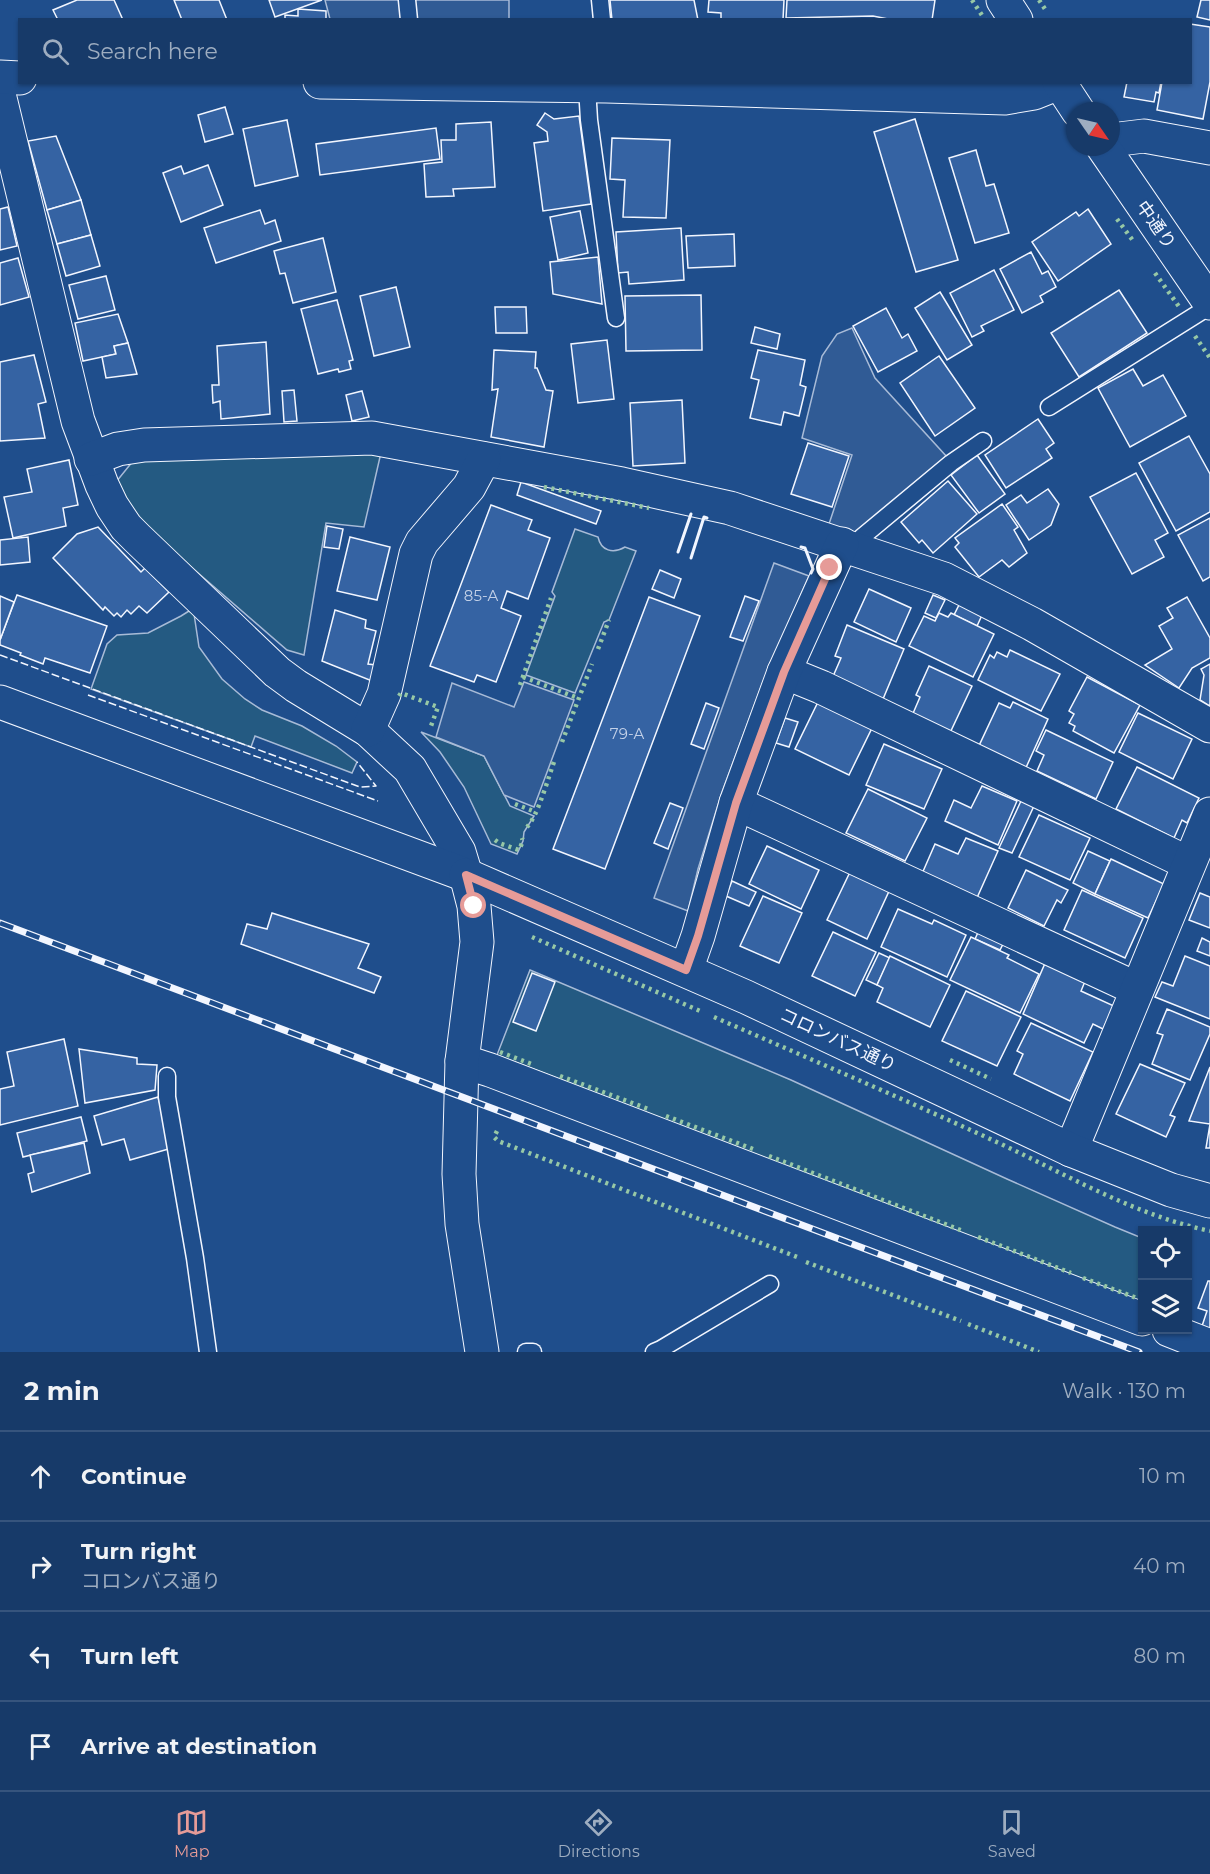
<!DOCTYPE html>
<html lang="en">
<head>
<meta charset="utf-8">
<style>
	:root { --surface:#173a69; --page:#244571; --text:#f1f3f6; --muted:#9eadc0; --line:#36547d; --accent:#e69b98 }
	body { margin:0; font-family:Montserrat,"Noto Sans JP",sans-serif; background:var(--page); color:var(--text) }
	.controls { position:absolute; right:18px; bottom:18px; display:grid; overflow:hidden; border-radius:0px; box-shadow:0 2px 4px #0004 }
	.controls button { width:54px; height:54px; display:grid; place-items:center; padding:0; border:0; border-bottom:2px solid var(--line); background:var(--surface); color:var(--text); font:30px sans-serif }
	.compass { position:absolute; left:1066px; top:102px; width:54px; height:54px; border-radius:50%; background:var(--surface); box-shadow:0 2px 4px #0004; rotate:124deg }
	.stop { position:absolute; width:18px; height:18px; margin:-14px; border:4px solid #e69b98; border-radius:50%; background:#fff }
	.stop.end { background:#e69b98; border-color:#fff; box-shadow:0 2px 6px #0008 }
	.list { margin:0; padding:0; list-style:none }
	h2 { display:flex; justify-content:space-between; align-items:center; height:78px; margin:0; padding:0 24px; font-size:26px }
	h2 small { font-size:20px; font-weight:400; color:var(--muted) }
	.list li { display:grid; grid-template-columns:39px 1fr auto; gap:18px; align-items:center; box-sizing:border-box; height:90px; padding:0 24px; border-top:2px solid var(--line) }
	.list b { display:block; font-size:22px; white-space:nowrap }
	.list p { margin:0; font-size:20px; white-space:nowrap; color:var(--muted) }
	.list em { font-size:20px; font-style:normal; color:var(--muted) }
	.icon { flex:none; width:33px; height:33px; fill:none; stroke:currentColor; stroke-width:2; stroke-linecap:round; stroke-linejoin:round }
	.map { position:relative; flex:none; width:1210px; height:1352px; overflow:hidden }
	.search { position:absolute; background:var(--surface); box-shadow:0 2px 4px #0004; left:18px; right:18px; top:18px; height:66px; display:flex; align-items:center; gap:15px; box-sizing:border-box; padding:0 21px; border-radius:0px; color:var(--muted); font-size:22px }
	.sheet { height:438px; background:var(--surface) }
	nav { display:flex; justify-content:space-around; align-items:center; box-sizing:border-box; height:84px; border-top:2px solid var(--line); background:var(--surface); font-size:16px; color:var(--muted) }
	nav a { display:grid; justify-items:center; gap:3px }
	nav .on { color:var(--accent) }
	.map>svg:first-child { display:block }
	.green { fill:#245a82; stroke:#a8bbd7; stroke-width:1.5 }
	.parking { fill:#305b95; stroke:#a8bbd7; stroke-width:1.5 }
	.building { fill:#3563a3; stroke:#f2f6ff; stroke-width:1.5 }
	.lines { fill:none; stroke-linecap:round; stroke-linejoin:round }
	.lane-casing { stroke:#f2f6ff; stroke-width:19 }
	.street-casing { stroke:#f2f6ff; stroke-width:35 }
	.secondary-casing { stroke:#f2f6ff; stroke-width:35 }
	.lane { stroke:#1f4e8c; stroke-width:16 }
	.street { stroke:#1f4e8c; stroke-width:33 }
	.secondary { stroke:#1f4e8c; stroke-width:33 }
	.rail-casing { stroke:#f2f6ff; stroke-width:7 }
	.rail { stroke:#1f4e8c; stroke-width:4.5; stroke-dasharray:14; stroke-linecap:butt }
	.hedge { stroke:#97c8a6; stroke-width:4.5; stroke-dasharray:3 4.5; stroke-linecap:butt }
	.fence { stroke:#f2f6ff; stroke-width:1.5; stroke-dasharray:8 3; stroke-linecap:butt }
	.wall { stroke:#f2f6ff; stroke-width:3 }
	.route { stroke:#e69b98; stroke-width:8 }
	.labels { text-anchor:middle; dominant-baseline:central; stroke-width:4.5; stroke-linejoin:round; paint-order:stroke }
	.number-label { font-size:15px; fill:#c3d1e8 }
	.street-label { font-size:18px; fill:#f2f6ff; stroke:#1f4e8c }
</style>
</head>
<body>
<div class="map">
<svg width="1210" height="1352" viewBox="0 0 1210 1352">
	<rect width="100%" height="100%" fill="#1f4e8c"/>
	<g class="green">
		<path d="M372,450L380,457L364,527L326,523L304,655L287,650L160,540L135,512L116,482L133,461Z"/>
		<path d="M575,529L598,537C601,551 613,554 625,547L636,551L609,620L604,622L575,693L526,675L555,596L552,592Z"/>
		<path d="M189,611L194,614L199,647L222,679L245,699L262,710L302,726L336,746L357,762L352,773L255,736L251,747L91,689L107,644L117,635L148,633L181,616Z"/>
		<path d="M421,732L484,756L510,806L534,816L524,832L523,841L517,854L491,844L464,787L440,752Z"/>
		<path d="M530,970L791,1080L1007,1179L1115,1227L1142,1238V1304L497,1055Z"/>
	</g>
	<g class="parking">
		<path d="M325,0H400L402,19H330Z"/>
		<path d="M415,0H509V19H416Z"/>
		<path d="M852,328L875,378L947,457L855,533L829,524L852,455L802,438L822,356L837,334Z"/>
		<path d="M774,563L809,576L764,679L722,792L698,869L688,911L654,898Z"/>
		<path d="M524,682L574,700L534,807L504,795L484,756L436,737L452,683L514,707Z"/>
	</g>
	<g class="building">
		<path d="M77,0H114L123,20H58L53,10Z"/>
		<path d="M174,0H219L227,20H182Z"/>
		<path d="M269,0H322L275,17Z"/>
		<path d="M610,0H694L698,20H612Z"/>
		<path d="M709,0H784L783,20H721V13L708,12Z"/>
		<path d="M787,0H935L932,20H893L873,16L786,18Z"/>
		<path d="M1201,0H1210V20L1197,17Z"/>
		<path d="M298,9L326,11V20H285V15L298,16Z"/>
		<path d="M1190,24L1210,27V82L1203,119L1157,110L1162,82H1190Z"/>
		<path d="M1127,82H1161L1159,93L1156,92L1154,102L1124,97Z"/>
		<path d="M225,107L233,134L205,142L198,115Z"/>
		<path d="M545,113L554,119L579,116L591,204L543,211L534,143L548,141L547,132L537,125Z"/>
		<path d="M915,119L958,260L916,272L874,132Z"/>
		<path d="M287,120L298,176L255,186L243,129Z"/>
		<path d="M491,122L495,187L453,189L454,196L426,197L424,164L442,162L441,140H456V124Z"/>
		<path d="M436,128L440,159L320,175L316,144Z"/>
		<path d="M56,136L81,200L47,210L28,141Z"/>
		<path d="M612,138L670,140L666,218L623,217L625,180L610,179Z"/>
		<path d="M976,150L986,186L994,184L1009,233L975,243L949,158Z"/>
		<path d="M208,165L223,205L181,222L163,173L181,166L184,174Z"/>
		<path d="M81,200L91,235L57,244L47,210Z"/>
		<path d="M8,207L17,246L0,250V209Z"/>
		<path d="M1088,209L1111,244L1058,281L1032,242L1076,212L1079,216Z"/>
		<path d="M260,210L265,224L275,220L281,241L216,263L204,228Z"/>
		<path d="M580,211L588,253L558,260L550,217Z"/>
		<path d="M681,228L684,280L629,284L628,272L618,273L616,232Z"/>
		<path d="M734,234L735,266L688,268L686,236Z"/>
		<path d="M91,235L100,266L66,276L57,244Z"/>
		<path d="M323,238L336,292L293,303L285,273L280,274L274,251Z"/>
		<path d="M1031,252L1042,274L1048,271L1056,287L1040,296L1043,302L1022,313L1000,269Z"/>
		<path d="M598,257L602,304L553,294L550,262Z"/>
		<path d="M18,258L29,297L0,305V263Z"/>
		<path d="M994,270L1014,310L981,326L984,331L972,337L950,293Z"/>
		<path d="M106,276L115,310L78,319L69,285Z"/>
		<path d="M396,287L410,347L374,356L360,296Z"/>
		<path d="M1119,290L1147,333L1079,377L1051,333Z"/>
		<path d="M940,292L972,345L947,360L915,308Z"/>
		<path d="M701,295L702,350L626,351L625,296Z"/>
		<path d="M337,300L353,360L349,361L351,369L339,372L338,369L318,374L301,309Z"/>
		<path d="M495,307H526L527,333H496Z"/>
		<path d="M886,308L902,338L908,334L917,351L878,372L853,326Z"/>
		<path d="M118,314L128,343L114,346L116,354L83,361L75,323Z"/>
		<path d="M755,327L780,334L777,349L751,343Z"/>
		<path d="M607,340L614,399L578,403L571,344Z"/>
		<path d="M266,342L270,414L221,419L220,401L213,403L212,385H219L217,346Z"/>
		<path d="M128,343L137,374L106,378L102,357L116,354L114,346Z"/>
		<path d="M494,350L536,352L535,368H537L546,390L553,391L544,447L491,437L498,389L492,390Z"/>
		<path d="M758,350L805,360L800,385L806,387L799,416L784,412L781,425L750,418L759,380L751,378Z"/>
		<path d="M34,355L46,402L38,404L45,438L0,441V362Z"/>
		<path d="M939,356L975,408L935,436L900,383Z"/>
		<path d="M1133,369L1143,386L1163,375L1186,416L1130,447L1098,388Z"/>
		<path d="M294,390L297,421L284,422L282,391Z"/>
		<path d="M362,391L369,417L352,421L346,395Z"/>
		<path d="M682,400L685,463L633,466L630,403Z"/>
		<path d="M1038,419L1054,443L1046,449L1052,458L1006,488L985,455Z"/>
		<path d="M1189,436L1210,474V512L1176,531L1139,463Z"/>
		<path d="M808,443L849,456L832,507L791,494Z"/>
		<path d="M977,455L1005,494L979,513L951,475Z"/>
		<path d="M69,460L78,505L63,508L66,526L13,538L4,497L32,492L27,469Z"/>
		<path d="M1136,473L1168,533L1155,540L1164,557L1132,574L1090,497Z"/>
		<path d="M948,481L977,514L933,553L922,540L919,543L901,522Z"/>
		<path d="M521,482L601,511L596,524L517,495Z"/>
		<path d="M1048,489L1059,504L1051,525L1029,540L1006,505L1021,495L1027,503Z"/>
		<path d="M1002,504L1018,527L1014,530L1027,553L1009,567L1002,560L979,577L955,547L959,543L955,538Z"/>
		<path d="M491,505L532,520L528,530L550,538L528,599L507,591L501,608L521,616L496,682L477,675L474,682L430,666Z"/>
		<path d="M1210,518V577L1203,581L1178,535Z"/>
		<path d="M327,526L343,529L339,549L324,547Z"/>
		<path d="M98,527L141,572L145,568L169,592L147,613L139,606L131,614L127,610L121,617L117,613L114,616L105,607L103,610L53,558L77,534Z"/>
		<path d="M28,537L30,562L0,565V540Z"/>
		<path d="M350,537L390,547L377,600L337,591Z"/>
		<path d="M660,570L681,579L674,598L652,589Z"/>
		<path d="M869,589L911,608L896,642L854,622Z"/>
		<path d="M17,595L107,626L90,673L45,658L43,664L20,655L21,653L0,645V640Z"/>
		<path d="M933,595L945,600L936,618L925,613Z"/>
		<path d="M0,596L14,602L0,640Z"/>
		<path d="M745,596L759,601L743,641L730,637Z"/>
		<path d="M649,597L700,616L605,869L553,849Z"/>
		<path d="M1187,597L1210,638V658L1192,668L1179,688L1145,665L1172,649L1159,626L1173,618L1167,608Z"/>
		<path d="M960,603L983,613L977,626L954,615Z"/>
		<path d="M335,610L366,620L365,628L376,631L368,664L376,665L372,681L322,661Z"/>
		<path d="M939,613L948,617L951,613L994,634L973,677L909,646L924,616L935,621Z"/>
		<path d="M847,625L904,649L883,699L831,681L841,658L835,656Z"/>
		<path d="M1010,650L1060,674L1041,711L978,680L990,655L994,658L997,652L1007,657Z"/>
		<path d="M1210,664V706L1200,700L1204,675L1201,669Z"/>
		<path d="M929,666L972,686L949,735L911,718L920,697L916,695Z"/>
		<path d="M1087,677L1140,705L1114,753L1073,731L1075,726L1069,723L1074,714L1069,711Z"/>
		<path d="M818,702L872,728L849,775L795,749Z"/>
		<path d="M1013,702L1048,719L1024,772L977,750L999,703L1010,708Z"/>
		<path d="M706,703L719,708L704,749L691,744Z"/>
		<path d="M1138,713L1192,739L1173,779L1119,752Z"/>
		<path d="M785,718L798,722L789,747L776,743Z"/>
		<path d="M1046,730L1113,762L1096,799L1037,771L1044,755L1036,751Z"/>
		<path d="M884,744L942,769L924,809L866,785Z"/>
		<path d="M1137,767L1199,798L1187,823L1182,820L1174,838L1116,809Z"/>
		<path d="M982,786L1017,801L998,845L945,821L954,800L971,808Z"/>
		<path d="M868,789L927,818L905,861L846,833Z"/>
		<path d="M1021,801L1034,806L1012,853L999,848Z"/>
		<path d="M670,803L683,808L668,849L654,843Z"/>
		<path d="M1039,815L1090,838L1070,880L1019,857Z"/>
		<path d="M966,838L998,851L976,900L921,876L935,844L958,854Z"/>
		<path d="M767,846L819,870L801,909L749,884Z"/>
		<path d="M1088,851L1110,861L1095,894L1073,883Z"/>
		<path d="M1111,859L1164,884L1148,918L1095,894Z"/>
		<path d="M851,870L890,889L867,939L827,920Z"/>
		<path d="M1026,870L1068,890L1061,903L1057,900L1044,926L1008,908Z"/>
		<path d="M732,881L756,892L749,906L726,896Z"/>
		<path d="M1082,890L1143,918L1125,958L1064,930Z"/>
		<path d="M1200,893L1210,897V928L1189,920Z"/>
		<path d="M763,896L802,913L779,963L740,946Z"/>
		<path d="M898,909L932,924L934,920L966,935L947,977L881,947Z"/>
		<path d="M272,913L369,944L358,968L381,977L374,993L241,944L247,924L267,929Z"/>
		<path d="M980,928L1005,940L1000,950L975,939Z"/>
		<path d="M833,932L876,952L855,996L812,976Z"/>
		<path d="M971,937L1009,955L1007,958L1039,974L1020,1013L950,980Z"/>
		<path d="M1202,938L1210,942V956L1197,951Z"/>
		<path d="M879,953L890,958L877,985L866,980Z"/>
		<path d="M890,956L950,985L930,1027L877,1002L883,988L877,985Z"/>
		<path d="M1185,956L1210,966V1019L1155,997L1162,982L1173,986Z"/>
		<path d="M1046,961L1086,979L1081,991L1114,1006L1103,1029L1093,1024L1084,1043L1023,1014Z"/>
		<path d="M532,973L555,982L536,1031L513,1022Z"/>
		<path d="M966,991L1021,1017L997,1066L942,1041Z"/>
		<path d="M1167,1009L1210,1027V1034L1190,1080L1152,1064L1163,1035L1157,1033Z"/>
		<path d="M1031,1023L1093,1052L1070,1101L1014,1074L1023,1054L1017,1051Z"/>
		<path d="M64,1039L78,1106L0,1125V1089L14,1086L7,1052Z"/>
		<path d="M79,1049L137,1058V1064L157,1065L155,1090L85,1103Z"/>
		<path d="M1140,1064L1185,1083L1170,1115L1175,1117L1166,1137L1116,1114Z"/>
		<path d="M1210,1067V1124L1189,1121Z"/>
		<path d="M158,1097L172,1148L130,1160L124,1139L102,1145L94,1116Z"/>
		<path d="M81,1117L87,1141L23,1157L17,1133Z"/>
		<path d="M1210,1124V1148H1206Z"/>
		<path d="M84,1143L90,1173L32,1192L28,1174L34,1172L30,1155Z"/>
		<path d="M1208,1281H1210V1329L1202,1326L1207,1311L1198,1308Z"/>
	</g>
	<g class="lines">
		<defs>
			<g id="lane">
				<path d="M407,0L409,20"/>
				<path d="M600,0L602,20"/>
				<path d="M587,87L589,120L616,318"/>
				<path d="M1049,407L1210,306"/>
				<path d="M854,548L862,537L951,463L983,441"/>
				<path d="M167,1076V1097L195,1258L208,1352"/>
				<path d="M526,1352H533"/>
				<path d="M654,1352L661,1349L770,1284"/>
			</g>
			<g id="street">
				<path d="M0,98L78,421L102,485L112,506L126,527L137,538L277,672L296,686L368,730L410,769L459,852L466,875"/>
				<path d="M91,459L118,449L144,445L372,438L622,484L730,508L944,579L1032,624L1210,726"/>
				<path d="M784,672L821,687L1188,863"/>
				<path d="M368,730L384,694L416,554L422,542L469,487L484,459"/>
				<path d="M736,803L1137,989"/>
				<path d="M686,970L698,936L736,803L784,672L842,544"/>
				<path d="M462,1061L490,1070L1142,1319"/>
				<path d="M1071,1150L1210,814"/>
				<path d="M1169,1330L1210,1346"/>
			</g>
			<g id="secondary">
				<path d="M1003,0L1016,20"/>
				<path d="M0,77L20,78"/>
				<path d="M320,82L606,86L1005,98L1034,93L1059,83"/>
				<path d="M1059,82L1078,111"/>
				<path d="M1111,140L1144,136L1210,148"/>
				<path d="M1103,147L1210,303"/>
				<path d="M0,702L466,875L746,997L1071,1150L1171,1190L1210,1201"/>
				<path d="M466,875L474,906L477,942L462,1061L459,1174L462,1224L482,1352"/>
			</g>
		</defs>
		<use href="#lane" class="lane-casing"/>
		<use href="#street" class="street-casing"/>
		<use href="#secondary" class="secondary-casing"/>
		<use href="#lane" class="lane"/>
		<use href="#street" class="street"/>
		<use href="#secondary" class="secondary"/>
		<defs>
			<path id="rail" d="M0,923L1139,1352"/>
		</defs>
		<use href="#rail" class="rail-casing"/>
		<use href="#rail" class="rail"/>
		<g class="hedge">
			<path d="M972,0L985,20"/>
			<path d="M1039,0L1045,9"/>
			<path d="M1117,219L1134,242"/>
			<path d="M1155,273L1180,308"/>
			<path d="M1195,336L1210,358"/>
			<path d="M544,487L649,508"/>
			<path d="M598,649L609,620"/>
			<path d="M523,677L578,698"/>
			<path d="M520,685L551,598"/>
			<path d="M399,696L401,693L438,707L431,726"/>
			<path d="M562,742L592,664"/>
			<path d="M515,804L536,812"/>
			<path d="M527,827C538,816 549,775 555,759"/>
			<path d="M495,840L499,843L519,850L523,841L522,838"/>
			<path d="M532,937L700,1011"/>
			<path d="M714,1017C810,1059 906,1100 1001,1144C1069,1176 1135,1215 1210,1231"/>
			<path d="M500,1052L534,1065"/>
			<path d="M950,1060L991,1079"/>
			<path d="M560,1076L651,1110"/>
			<path d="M666,1116L753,1149"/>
			<path d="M497,1131L494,1137L498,1141L797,1257"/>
			<path d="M769,1156L963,1231"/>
			<path d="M978,1237L1071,1273"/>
			<path d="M806,1262L961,1321"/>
			<path d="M1083,1278L1142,1300"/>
			<path d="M968,1324L1039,1352"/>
		</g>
		<g class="fence">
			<path d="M0,655L360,787L376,786L357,762"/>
			<path d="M88,695L378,801"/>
		</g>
		<g class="wall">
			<path d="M801,547L805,548L813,569L811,573"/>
			<path d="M678,552L691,514"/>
			<path d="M691,558L704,517L707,518"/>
		</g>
	</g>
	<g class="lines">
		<path class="route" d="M474,906L466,875L686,970L698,936L736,803L784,672L830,568"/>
	</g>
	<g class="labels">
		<g class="number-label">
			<text x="481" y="595">85-A</text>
			<text x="627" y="733">79-A</text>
		</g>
		<g class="street-label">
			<text transform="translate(1156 225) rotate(55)">中通り</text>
			<text transform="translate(838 1040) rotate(25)">コロンバス通り</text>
		</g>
	</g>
</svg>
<div class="controls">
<button><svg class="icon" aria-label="locate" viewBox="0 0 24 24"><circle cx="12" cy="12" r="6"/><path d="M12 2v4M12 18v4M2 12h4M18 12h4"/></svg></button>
<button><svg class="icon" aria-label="layers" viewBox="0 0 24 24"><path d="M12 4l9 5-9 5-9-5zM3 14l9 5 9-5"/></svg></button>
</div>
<svg class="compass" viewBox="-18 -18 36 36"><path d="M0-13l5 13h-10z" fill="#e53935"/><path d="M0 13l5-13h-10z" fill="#9eadc0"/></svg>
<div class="stop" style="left:474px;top:906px"></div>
<div class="stop end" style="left:830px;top:568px"></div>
<div class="search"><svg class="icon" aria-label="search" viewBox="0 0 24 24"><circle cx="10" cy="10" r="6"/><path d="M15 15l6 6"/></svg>Search here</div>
</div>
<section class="sheet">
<h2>2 min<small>Walk · 130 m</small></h2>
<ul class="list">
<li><svg class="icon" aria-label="ahead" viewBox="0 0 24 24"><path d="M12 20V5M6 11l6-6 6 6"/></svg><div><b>Continue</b></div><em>10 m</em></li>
<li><svg class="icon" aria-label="right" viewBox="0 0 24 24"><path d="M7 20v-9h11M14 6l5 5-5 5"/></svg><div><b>Turn right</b><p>コロンバス通り</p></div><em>40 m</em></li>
<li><svg class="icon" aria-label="left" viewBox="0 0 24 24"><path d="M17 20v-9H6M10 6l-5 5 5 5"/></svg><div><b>Turn left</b></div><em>80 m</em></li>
<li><svg class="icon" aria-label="arrive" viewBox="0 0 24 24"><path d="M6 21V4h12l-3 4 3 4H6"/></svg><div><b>Arrive at destination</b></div></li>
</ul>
</section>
<nav>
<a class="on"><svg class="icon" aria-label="map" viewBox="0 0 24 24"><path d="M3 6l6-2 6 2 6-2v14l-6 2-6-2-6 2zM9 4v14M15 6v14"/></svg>Map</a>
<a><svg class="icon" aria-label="directions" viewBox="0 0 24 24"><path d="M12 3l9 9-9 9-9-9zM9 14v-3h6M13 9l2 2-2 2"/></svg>Directions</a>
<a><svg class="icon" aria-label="saved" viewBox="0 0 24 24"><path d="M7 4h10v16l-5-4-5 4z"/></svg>Saved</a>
</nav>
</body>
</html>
